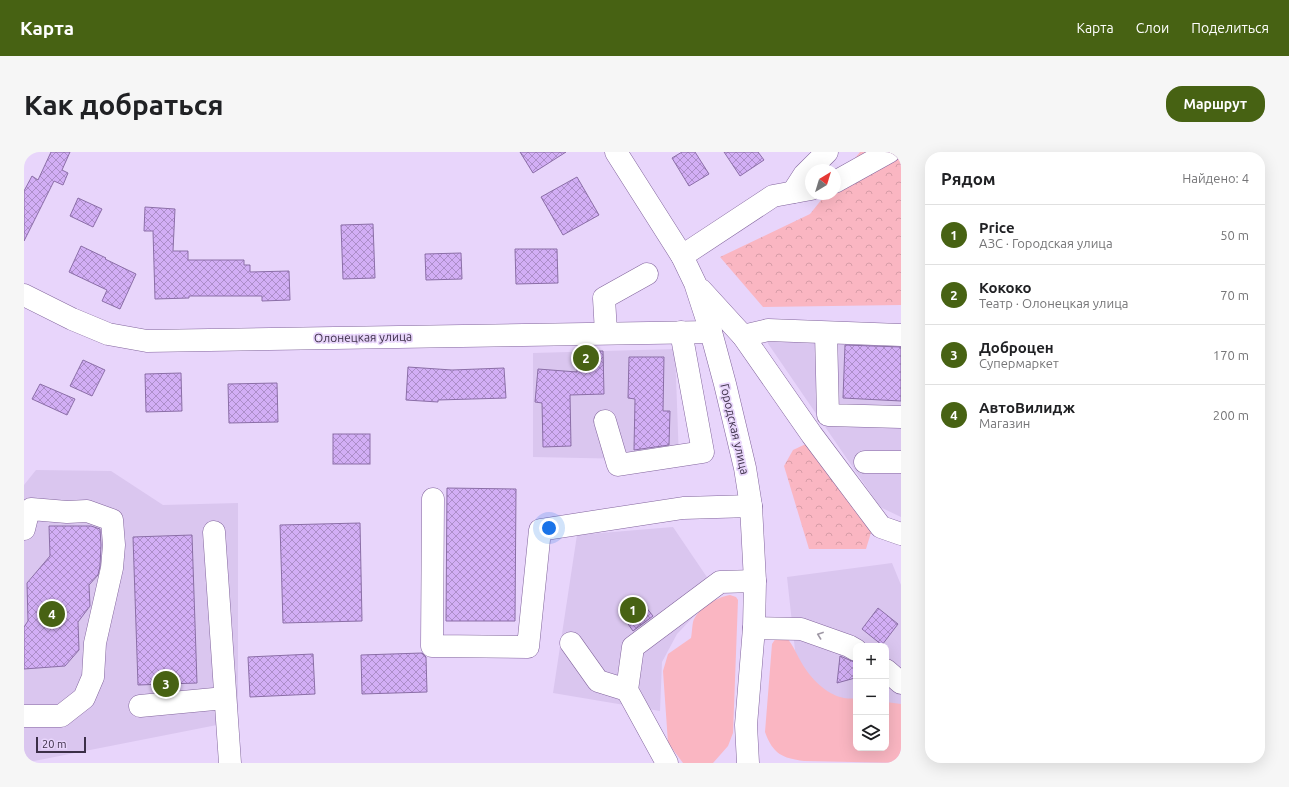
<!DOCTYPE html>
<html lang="ru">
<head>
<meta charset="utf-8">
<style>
	:root { --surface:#fff; --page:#f6f6f6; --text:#202124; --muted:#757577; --line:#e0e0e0; --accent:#476213 }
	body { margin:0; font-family:Ubuntu,sans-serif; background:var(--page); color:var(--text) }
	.controls { position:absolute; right:12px; bottom:12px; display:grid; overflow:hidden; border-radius:8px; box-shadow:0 4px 16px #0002 }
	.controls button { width:36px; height:36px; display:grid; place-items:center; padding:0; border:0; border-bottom:1px solid var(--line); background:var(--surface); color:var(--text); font:20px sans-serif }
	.compass { position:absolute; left:781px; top:12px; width:36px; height:36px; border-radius:50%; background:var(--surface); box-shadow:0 4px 16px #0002; rotate:38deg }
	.scale { position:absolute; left:12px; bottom:10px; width:50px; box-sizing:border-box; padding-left:4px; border:2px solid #3c2f48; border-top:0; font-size:11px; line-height:14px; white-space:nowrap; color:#3c2f48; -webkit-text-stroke:3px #e8d5fb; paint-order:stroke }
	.you { position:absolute; left:525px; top:376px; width:14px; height:14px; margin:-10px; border:3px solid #fff; border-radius:50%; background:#1a73e8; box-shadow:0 0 0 6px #1a73e833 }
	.badge { display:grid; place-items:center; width:26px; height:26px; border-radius:50%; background:var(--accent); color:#fff; font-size:13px; font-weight:700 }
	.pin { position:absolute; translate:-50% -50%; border:2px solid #fff; box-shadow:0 1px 4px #0006 }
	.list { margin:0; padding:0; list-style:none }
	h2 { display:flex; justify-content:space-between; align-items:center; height:52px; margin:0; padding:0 16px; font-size:17px }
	h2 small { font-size:13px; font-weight:400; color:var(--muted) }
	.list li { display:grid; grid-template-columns:26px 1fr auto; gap:12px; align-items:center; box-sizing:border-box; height:60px; padding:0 16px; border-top:1px solid var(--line) }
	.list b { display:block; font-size:15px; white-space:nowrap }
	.list p { margin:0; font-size:13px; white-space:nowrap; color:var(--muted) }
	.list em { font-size:13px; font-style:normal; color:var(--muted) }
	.icon { flex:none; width:22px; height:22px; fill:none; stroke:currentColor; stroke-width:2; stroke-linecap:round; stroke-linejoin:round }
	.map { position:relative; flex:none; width:877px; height:611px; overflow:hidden; border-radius:16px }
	header { display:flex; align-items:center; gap:24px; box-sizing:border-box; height:56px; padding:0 20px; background:var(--accent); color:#fff }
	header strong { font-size:19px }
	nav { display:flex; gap:22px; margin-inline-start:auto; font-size:14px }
	.intro { display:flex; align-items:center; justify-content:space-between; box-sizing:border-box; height:96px; padding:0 24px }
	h1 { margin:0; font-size:28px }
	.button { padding:10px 18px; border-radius:16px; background:var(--accent); color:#fff; font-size:14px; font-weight:700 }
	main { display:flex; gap:24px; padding:0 24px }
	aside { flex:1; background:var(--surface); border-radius:16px; box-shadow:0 4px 16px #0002 }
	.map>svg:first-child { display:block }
	.built { fill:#dac6ef }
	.green { fill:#fab6c2 }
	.forest { fill:url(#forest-crowns) }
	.building { fill:url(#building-cross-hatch); stroke:#8b6ea7 }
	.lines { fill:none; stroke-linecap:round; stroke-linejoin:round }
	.minor-casing { stroke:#82659d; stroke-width:23 }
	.minor { stroke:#fff; stroke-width:22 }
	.oneway { stroke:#9e97a4 }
	.labels { text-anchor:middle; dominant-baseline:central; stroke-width:3.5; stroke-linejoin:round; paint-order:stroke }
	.street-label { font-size:12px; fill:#3c2f48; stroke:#e8d5fb }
</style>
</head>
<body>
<header>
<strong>Карта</strong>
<nav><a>Карта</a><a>Слои</a><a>Поделиться</a></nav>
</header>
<div class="intro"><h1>Как добраться</h1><a class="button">Маршрут</a></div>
<main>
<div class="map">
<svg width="877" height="611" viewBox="0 0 877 611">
	<defs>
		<pattern id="forest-crowns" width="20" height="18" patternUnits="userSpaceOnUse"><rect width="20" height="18" fill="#fab6c2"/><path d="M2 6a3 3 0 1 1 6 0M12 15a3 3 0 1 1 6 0" fill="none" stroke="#d79da8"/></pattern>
		<pattern id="building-cross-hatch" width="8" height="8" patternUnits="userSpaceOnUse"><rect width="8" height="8" fill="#d2aef5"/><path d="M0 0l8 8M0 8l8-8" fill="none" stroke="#ac8ec8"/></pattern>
	</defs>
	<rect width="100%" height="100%" fill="#e8d5fb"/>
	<g class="built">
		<path d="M730,171L877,175V365L856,355Z"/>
		<path d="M651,197L655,308L509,305V201Z"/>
		<path d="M12,318L87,319L139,353L214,351V565L198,572L0,611V333Z"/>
		<path d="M649,375L693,440L653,482L638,510L636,559L529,541L553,383Z"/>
		<path d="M868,411L877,433V553H862V494H832V553H777L763,425Z"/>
	</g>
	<g class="green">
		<path d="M706,443L712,445L714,448L709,581L704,594L689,611H659L644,591L639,519L644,502L667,486C668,481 668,475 669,470C673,457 693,445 706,443Z"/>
		<path d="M752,486H763C769,493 772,501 776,508C784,523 799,540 816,545C821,547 827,546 832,547V596H862V550L877,552V611L780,609C758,606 749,602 741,580L748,492Z"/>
	</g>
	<g class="forest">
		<path d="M836,0H877V153L739,155L696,105L786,62L802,42H811V31Z"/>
		<path d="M784,291L849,374L842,397H785L760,314L769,298Z"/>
	</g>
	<g class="building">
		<path d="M27,0H46L38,18L44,21L39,33L30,29L0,89V39L8,24L14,28Z"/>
		<path d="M496,0H542L509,21Z"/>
		<path d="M658,0H671L685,22L665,34L648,6Z"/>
		<path d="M700,0H734L740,8L716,24Z"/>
		<path d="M553,25L575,63L539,83L517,45Z"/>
		<path d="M54,46L78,57L69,75L46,64Z"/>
		<path d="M121,55L151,57L149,99H164V108H220V113H226V120L265,119L266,148L238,149V144H165V146L131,147L129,79H120Z"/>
		<path d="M349,72L351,126L319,127L317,73Z"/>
		<path d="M57,94L82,106L81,107L112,122L96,157L78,149L83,138L45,120Z"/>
		<path d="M491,97H533L534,131L492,132Z"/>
		<path d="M437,101L438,127L402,128L401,102Z"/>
		<path d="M821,193L877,195V249L819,246Z"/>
		<path d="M553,199H579L580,242L546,243L547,294L519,295L518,251L511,250L514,217L553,220Z"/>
		<path d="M605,205H640L639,259H646L645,293L610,298L611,247L604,246Z"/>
		<path d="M59,208L81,218L68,244L46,234Z"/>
		<path d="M384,215L428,218L480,216L482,246L414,248V250L382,248Z"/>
		<path d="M157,221L158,259L122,260L121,222Z"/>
		<path d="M253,231L254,270L205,271L204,232Z"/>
		<path d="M16,232L51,247L43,263L8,247Z"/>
		<rect x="309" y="282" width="37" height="30"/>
		<path d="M423,336L492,337L491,469H422Z"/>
		<path d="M336,371L338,469L259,471L256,373Z"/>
		<path d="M25,374H67L76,377L77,393L76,414L74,423L65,433L66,454L54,470L55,498L41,514L0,517V475L4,469L3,431L26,404Z"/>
		<path d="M168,383L173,531L114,533L109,385Z"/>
		<path d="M613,446L620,456L621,454L629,464L609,479L602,469L603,468L596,458Z"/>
		<path d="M854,456L874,472L858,493L838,477Z"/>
		<path d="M398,501L402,505L403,540L338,542L337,503Z"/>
		<path d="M289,502L291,542L226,545L224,505Z"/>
		<path d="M816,504L830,510L831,526L813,531Z"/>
	</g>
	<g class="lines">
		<defs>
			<g id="minor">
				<path d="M592,0L658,104L671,131L687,180L701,232L721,316L727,354L731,429L730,476L722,573L724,611"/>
				<path d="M811,30L865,0"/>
				<path d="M769,40L780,23L803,0"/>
				<path d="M658,104L749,44L787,37"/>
				<path d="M677,138L719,184L788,283L857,375L877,382"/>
				<path d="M0,143L48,167L84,182L123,189L687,180"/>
				<path d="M582,181L580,146L623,122"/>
				<path d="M802,181L804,263L877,265"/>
				<path d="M719,184L744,178L877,183"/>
				<path d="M581,269L594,313L679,300L657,180"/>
				<path d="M841,310H877"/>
				<path d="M409,347L408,494L504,495L516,378L659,356L727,354"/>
				<path d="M0,377L4,361L7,357L43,360L63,359L88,368L90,393L88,416L71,491L69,525L60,546L37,564H0"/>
				<path d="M190,380L206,611"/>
				<path d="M730,476L777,477L825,494L832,498"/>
				<path d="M547,491L574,529L603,538"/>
				<path d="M862,518L877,531"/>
				<path d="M116,554L201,546"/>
				<path d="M643,611L603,538L609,495L696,430L731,429"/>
			</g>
		</defs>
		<use href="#minor" class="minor-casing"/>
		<use href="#minor" class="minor"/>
	</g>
	<defs><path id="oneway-chevron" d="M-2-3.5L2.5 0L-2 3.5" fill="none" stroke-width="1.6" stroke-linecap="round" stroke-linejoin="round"/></defs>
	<use class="oneway" href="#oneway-chevron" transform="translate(796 483) rotate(-160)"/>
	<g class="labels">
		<g class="street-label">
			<text transform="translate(339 185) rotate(-1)">Олонецкая улица</text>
			<text transform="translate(711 277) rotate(77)">Городская улица</text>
		</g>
	</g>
</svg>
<div class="controls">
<button>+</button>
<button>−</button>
<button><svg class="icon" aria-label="layers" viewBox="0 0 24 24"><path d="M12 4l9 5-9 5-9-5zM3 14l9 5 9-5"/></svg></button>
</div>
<svg class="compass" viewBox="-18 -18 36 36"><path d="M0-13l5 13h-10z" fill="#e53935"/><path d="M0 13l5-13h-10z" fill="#757577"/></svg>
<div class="scale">20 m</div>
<div class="you"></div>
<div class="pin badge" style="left:609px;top:458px">1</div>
<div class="pin badge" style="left:562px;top:206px">2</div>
<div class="pin badge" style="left:142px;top:532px">3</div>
<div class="pin badge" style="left:28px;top:462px">4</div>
</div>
<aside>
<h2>Рядом<small>Найдено: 4</small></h2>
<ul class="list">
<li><span class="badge">1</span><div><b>Price</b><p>АЗС · Городская улица</p></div><em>50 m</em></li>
<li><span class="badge">2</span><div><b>Кококо</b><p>Театр · Олонецкая улица</p></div><em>70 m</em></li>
<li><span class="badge">3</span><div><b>Доброцен</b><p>Супермаркет</p></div><em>170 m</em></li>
<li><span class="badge">4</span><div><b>АвтоВилидж</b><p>Магазин</p></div><em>200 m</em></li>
</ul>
</aside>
</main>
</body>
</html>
